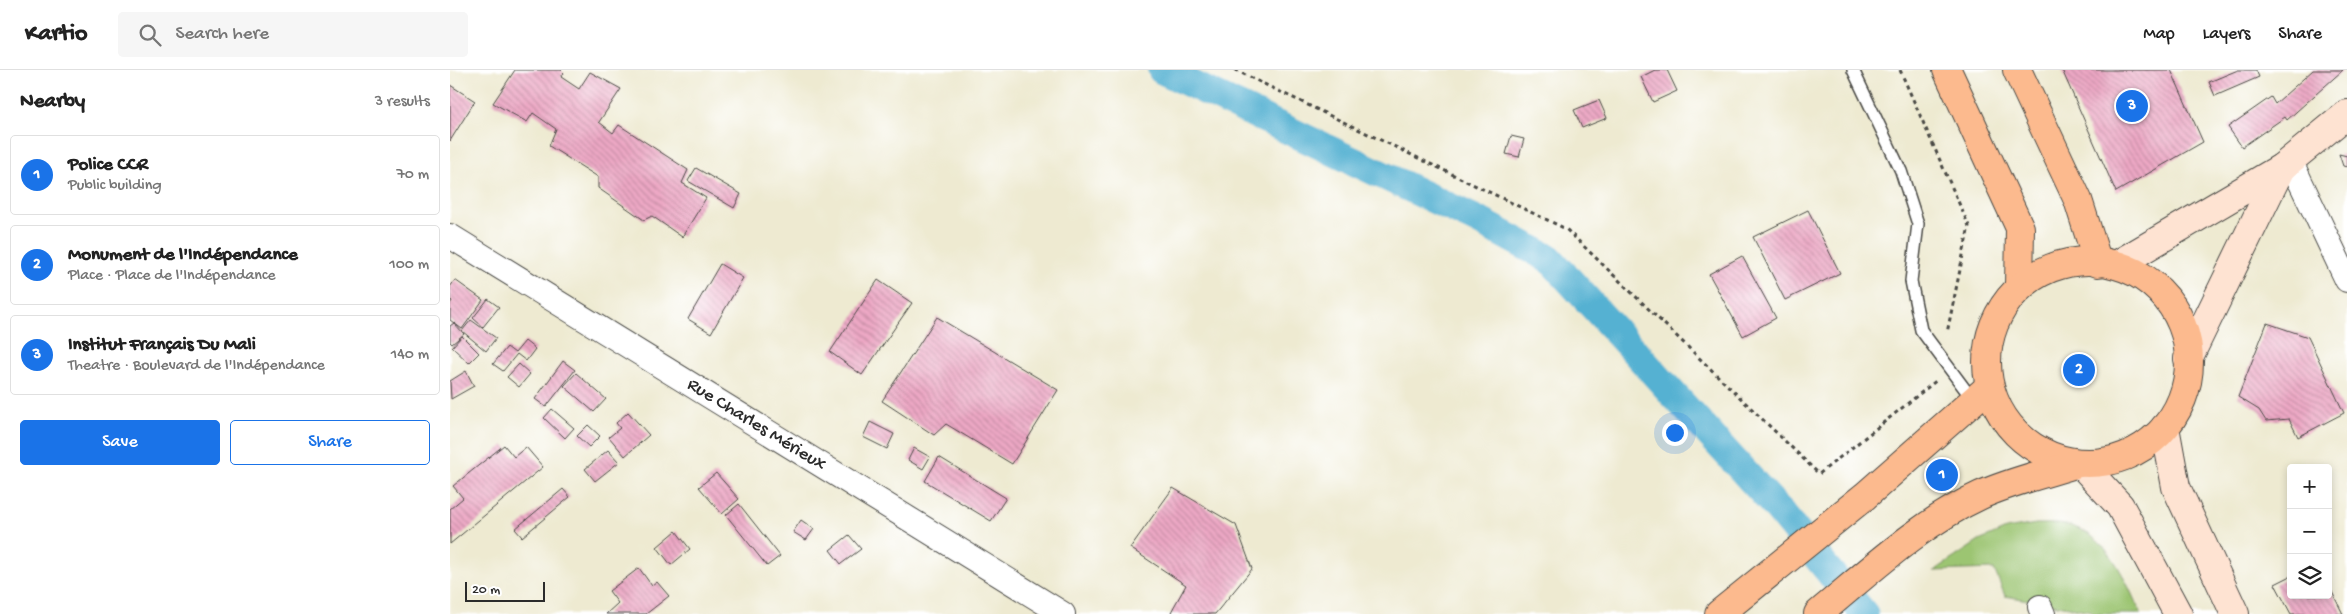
<!DOCTYPE html>
<html lang="en">
<head>
<meta charset="utf-8">
<style>
	:root { --surface:#fff; --page:#f6f6f6; --text:#222; --muted:#767676; --line:#e0e0e0; --accent:#1a73e8 }
	body { margin:0; font-family:"Gochi Hand",sans-serif; background:var(--page); color:var(--text) }
	.controls { position:absolute; right:15px; bottom:15px; display:grid; overflow:hidden; border-radius:5px; box-shadow:0 2px 8px #0003 }
	.controls button { width:45px; height:45px; display:grid; place-items:center; padding:0; border:0; border-bottom:1px solid var(--line); background:var(--surface); color:var(--text); font:25px sans-serif }
	.scale { position:absolute; left:15px; bottom:12px; width:80px; box-sizing:border-box; padding-left:5px; border:2px solid #2b2b2b; border-top:0; font-size:14px; line-height:18px; white-space:nowrap; color:#2b2b2b; -webkit-text-stroke:4px #fff; paint-order:stroke }
	.you { position:absolute; left:1224px; top:362px; width:18px; height:18px; margin:-12px; border:4px solid #fff; border-radius:50%; background:#1a73e8; box-shadow:0 0 0 8px #1a73e833 }
	.badge { display:grid; place-items:center; width:32px; height:32px; border-radius:50%; background:var(--accent); color:#fff; font-size:16px; font-weight:700 }
	.pin { position:absolute; translate:-50% -50%; border:2px solid #fff; box-shadow:0 1px 5px #0006 }
	.list { margin:0; padding:0; list-style:none }
	h2 { display:flex; justify-content:space-between; align-items:center; height:65px; margin:0; padding:0 20px; font-size:21px }
	h2 small { font-size:16px; font-weight:400; color:var(--muted) }
	.list li { display:grid; grid-template-columns:32px 1fr auto; gap:15px; align-items:center; box-sizing:border-box; height:80px; margin:0 10px 10px; padding:0 10px; border:1px solid var(--line); border-radius:5px }
	.list b { display:block; font-size:19px; white-space:nowrap }
	.list p { margin:0; font-size:16px; white-space:nowrap; color:var(--muted) }
	.list em { font-size:16px; font-style:normal; color:var(--muted) }
	.actions { display:flex; gap:10px; padding:15px 20px }
	.actions a { flex:1; padding:11px 0; border:1px solid var(--accent); border-radius:5px; text-align:center; font-size:18px; color:var(--accent) }
	.actions .main { background:var(--accent); color:#fff }
	.icon { flex:none; width:28px; height:28px; fill:none; stroke:currentColor; stroke-width:2; stroke-linecap:round; stroke-linejoin:round }
	.map { position:relative; flex:none; width:1897px; height:544px; overflow:hidden }
	header { display:flex; align-items:center; gap:30px; box-sizing:border-box; height:70px; padding:0 25px; background:var(--surface); border-bottom:1px solid var(--line) }
	header strong { font-size:24px }
	nav { display:flex; gap:28px; margin-inline-start:auto; font-size:18px }
	.search { width:350px; height:45px; background:var(--page); display:flex; align-items:center; gap:12px; box-sizing:border-box; padding:0 18px; border-radius:5px; color:var(--muted); font-size:19px }
	main { display:flex }
	aside { flex:1; background:var(--surface) }
	.map>svg:first-child { display:block }
	.park { fill:#9cc572; stroke:#64784e }
	.lines { fill:none; stroke-linecap:round; stroke-linejoin:round }
	.canal { stroke:#54b1d2; stroke-width:29 }
	.building { fill:url(#building-back-hatch) }
	.lane-casing { stroke:#484844; stroke-width:14 }
	.street-casing { stroke:#484844; stroke-width:26 }
	.secondary-casing { stroke:#484844; stroke-width:30 }
	.highway-casing { stroke:#484844; stroke-width:30 }
	.path { stroke:#484844; stroke-width:3; stroke-dasharray:4 4; stroke-linecap:butt }
	.lane { stroke:#fff; stroke-width:11 }
	.street { stroke:#fff; stroke-width:24 }
	.secondary { stroke:#fee3d2; stroke-width:28 }
	.highway { stroke:#fcba8e; stroke-width:28 }
	.labels { text-anchor:middle; dominant-baseline:central; stroke-width:4; stroke-linejoin:round; paint-order:stroke }
	.street-label { font-size:19px; fill:#2b2b2b; stroke:#fff }
</style>
</head>
<body>
<header>
<strong>Kartio</strong>
<div class="search"><svg class="icon" aria-label="search" viewBox="0 0 24 24"><circle cx="10" cy="10" r="6"/><path d="M15 15l6 6"/></svg>Search here</div>
<nav><a>Map</a><a>Layers</a><a>Share</a></nav>
</header>
<main>
<aside>
<h2>Nearby<small>3 results</small></h2>
<ul class="list">
<li><span class="badge">1</span><div><b>Police CCR</b><p>Public building</p></div><em>70 m</em></li>
<li><span class="badge">2</span><div><b>Monument de l'Indépendance</b><p>Place · Place de l'Indépendance</p></div><em>100 m</em></li>
<li><span class="badge">3</span><div><b>Institut Français Du Mali</b><p>Theatre · Boulevard de l'Indépendance</p></div><em>140 m</em></li>
</ul>
<div class="actions"><a class="main">Save</a><a>Share</a></div>
</aside>
<div class="map">
<svg width="1897" height="544" viewBox="0 0 1897 544">
	<defs>
		<pattern id="building-back-hatch" width="6" height="6" patternUnits="userSpaceOnUse" patternTransform="scale(1.25)"><rect width="6" height="6" fill="#eda8c5"/><path d="M-1 5l2 2M0 0l6 6M5-1l2 2" fill="none" stroke="#c089a0"/></pattern>
	</defs>
	<rect width="100%" height="100%" fill="#fff"/>
	<filter id="ink" filterUnits="userSpaceOnUse"><feTurbulence type="fractalNoise" baseFrequency=".02" numOctaves="2"/><feDisplacementMap in="SourceGraphic" scale="10" xChannelSelector="R" yChannelSelector="G"/><feConvolveMatrix kernelMatrix="1 2 1 2 8 2 1 2 1" color-interpolation-filters="sRGB"/></filter>
	<filter id="wash" filterUnits="userSpaceOnUse"><feTurbulence type="fractalNoise" baseFrequency=".0096" numOctaves="4" result="noise"/><feDisplacementMap in="SourceGraphic" scale="20" xChannelSelector="R" yChannelSelector="G"/><feGaussianBlur stdDeviation="1.12" result="paint"/><feColorMatrix in="noise" values="0 0 0 0 0 0 0 0 0 0 0 0 0 0 0 0 0 1.4 0 .05"/><feComposite in="paint" operator="in"/></filter>
	<g filter="url(#wash)">
		<rect width="100%" height="100%" fill="#eeead1"/>
		<path class="park" d="M1586,454C1595,454 1607,453 1617,455C1659,464 1675,510 1691,544H1642V541L1555,526L1544,499L1484,501L1529,471L1556,459Z"/>
		<g class="lines">
			<path class="canal" d="M712,0L1029,151L1100,189L1326,437L1414,544"/>
		</g>
		<g id="blocks">
			<g class="building">
				<path d="M65,0H111L114,3L111,7L129,19L140,2L171,19L149,52L163,63L169,55L238,100L232,113L256,128L232,167L202,146L194,150L148,118V107L99,76L106,59L83,43L77,52L43,33Z"/>
				<path d="M1205,0H1217L1227,21L1203,32L1191,7Z"/>
				<path d="M1612,0H1721L1753,72L1666,122Z"/>
				<path d="M1788,0H1806L1809,7L1765,26L1759,12Z"/>
				<path d="M1863,0H1893L1837,50L1835,47L1792,77L1778,57L1821,27L1825,34Z"/>
				<path d="M0,15L25,31L0,71Z"/>
				<path d="M1149,30L1157,48L1132,58L1124,40Z"/>
				<path d="M1061,66L1074,69L1069,87L1056,84Z"/>
				<path d="M1889,84L1897,86V97L1893,96Z"/>
				<path d="M246,98L291,124L284,138L238,111Z"/>
				<path d="M1358,140L1390,203L1335,230L1303,167Z"/>
				<path d="M1292,186L1326,248L1293,266L1259,204Z"/>
				<path d="M270,194L293,208L261,263L238,249Z"/>
				<path d="M5,210L33,230L12,259L0,250V234L2,231L0,229V217Z"/>
				<path d="M428,210L462,233L412,305L380,282Z"/>
				<path d="M38,229L49,237L33,257L23,248Z"/>
				<path d="M487,247L608,320L562,394L496,354L484,365L432,331Z"/>
				<path d="M21,250L46,268L36,281L12,261Z"/>
				<path d="M4,253L14,264L2,274L0,272V256Z"/>
				<path d="M1817,253L1858,267L1894,343L1848,367L1839,349L1816,351L1809,340L1788,327Z"/>
				<path d="M12,266L29,283L19,293L2,277Z"/>
				<path d="M75,271L85,279L76,291L67,284L53,301L43,294L57,277L65,283Z"/>
				<path d="M113,291L125,300L96,337L85,329Z"/>
				<path d="M69,294L80,304L69,317L57,307Z"/>
				<path d="M16,301L24,316L1,329L0,311Z"/>
				<path d="M126,303L156,329L144,342L114,316Z"/>
				<path d="M102,339L124,358L115,368L94,348Z"/>
				<path d="M178,342L199,365L175,386L159,367L170,358L166,353Z"/>
				<path d="M420,352L444,364L437,379L413,367Z"/>
				<path d="M138,355L150,366L139,377L127,366Z"/>
				<path d="M54,375L64,387L76,377L93,397L0,474V439L13,428L3,416Z"/>
				<path d="M464,378L480,387L473,399L458,390Z"/>
				<path d="M158,380L169,392L145,411L135,399Z"/>
				<path d="M489,387L556,428L541,451L475,411Z"/>
				<path d="M266,403L289,429L272,444L249,417Z"/>
				<path d="M723,418L786,455L802,499L765,544H723L721,542L736,515L680,478Z"/>
				<path d="M113,419L120,427L72,467L65,459Z"/>
				<path d="M289,434L330,486L317,496L276,445Z"/>
				<path d="M351,450L364,459L356,470L343,462Z"/>
				<path d="M226,461L240,479L221,495L207,477Z"/>
				<path d="M399,465L411,479L391,494L380,480Z"/>
				<path d="M189,498L202,516L207,512L219,526L196,544H156L168,533L159,521Z"/>
				<path d="M1841,506V525H1878V514L1893,544H1841L1825,514Z"/>
			</g>
		</g>
	</g>
	<g filter="url(#ink)">
		<use href="#blocks" fill-opacity="0" stroke="#484844" stroke-width="1"/>
		<g class="lines">
			<defs>
				<path id="lane" d="M1403,0L1451,101L1468,154L1461,211L1471,260L1523,330"/>
				<g id="street">
					<path d="M1840,90L1897,210"/>
					<path id="s1" d="M0,166L613,544"/>
					<path d="M1590,537L1593,544"/>
				</g>
				<g id="secondary">
					<path d="M1668,194L1831,98L1897,44"/>
					<path d="M1738,289L1831,98"/>
					<path d="M1715,357L1726,417L1785,544"/>
					<path d="M1630,393L1670,436L1728,544"/>
				</g>
				<g id="highway">
					<path d="M1497,0L1570,158L1569,217"/>
					<path d="M1567,0L1628,130L1648,193"/>
					<circle cx="1638" cy="292" r="101"/>
					<path d="M1269,544L1415,426L1539,317"/>
					<path d="M1368,544C1419,502 1470,453 1531,425C1562,411 1597,403 1629,393"/>
				</g>
			</defs>
			<use href="#lane" class="lane-casing"/>
			<use href="#street" class="street-casing"/>
			<use href="#secondary" class="secondary-casing"/>
			<use href="#highway" class="highway-casing"/>
			<g class="path">
				<path d="M785,0L1116,159L1369,404L1487,310"/>
				<path d="M1450,0L1519,156L1497,263"/>
			</g>
			<use href="#lane" class="lane"/>
			<use href="#street" class="street"/>
			<use href="#secondary" class="secondary"/>
			<use href="#highway" class="highway"/>
		</g>
	</g>
	<g class="labels">
		<g class="street-label">
			<text stroke="none"><textPath href="#s1" startOffset="360">Rue Charles Mérieux</textPath></text>
		</g>
	</g>
</svg>
<div class="controls">
<button>+</button>
<button>−</button>
<button><svg class="icon" aria-label="layers" viewBox="0 0 24 24"><path d="M12 4l9 5-9 5-9-5zM3 14l9 5 9-5"/></svg></button>
</div>
<div class="scale">20 m</div>
<div class="you"></div>
<div class="pin badge" style="left:1492px;top:405px">1</div>
<div class="pin badge" style="left:1629px;top:300px">2</div>
<div class="pin badge" style="left:1682px;top:36px">3</div>
</div>
</main>
</body>
</html>
